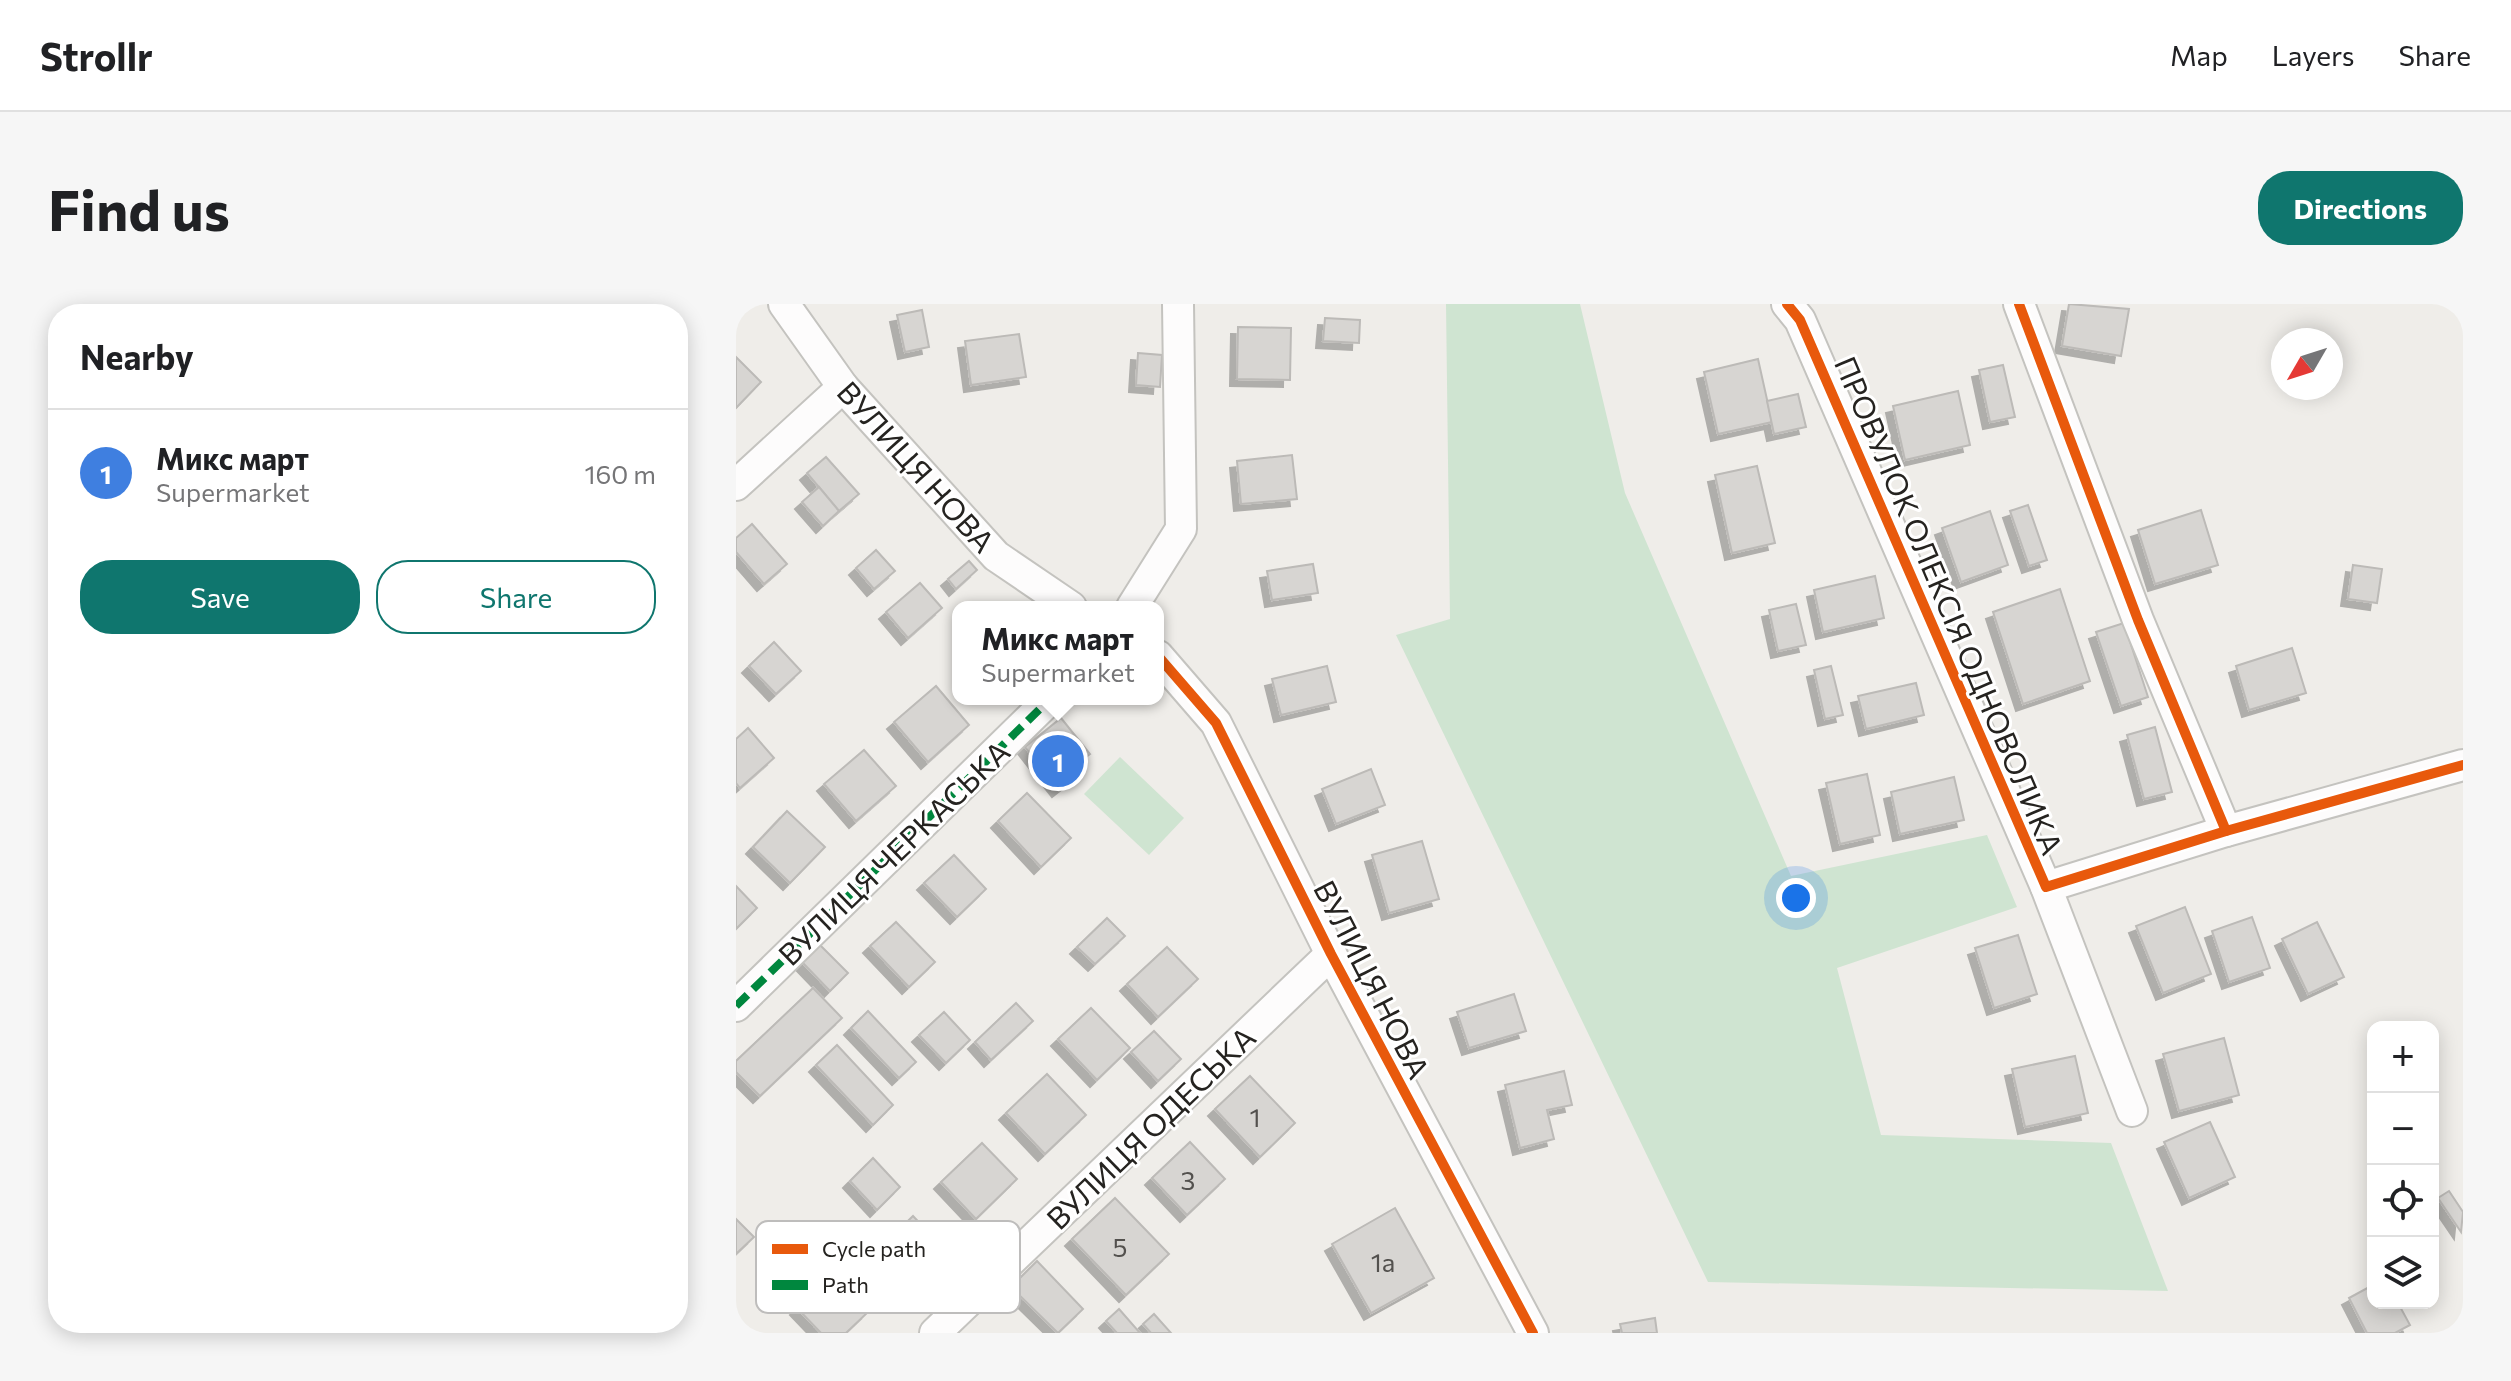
<!DOCTYPE html>
<html lang="en">
<head>
<meta charset="utf-8">
<style>
	:root { --surface:#fff; --page:#f6f6f6; --text:#202124; --muted:#757577; --line:#e0e0e0; --accent:#0f766e }
	body { margin:0; font-family:Commissioner,sans-serif; background:var(--page); color:var(--text) }
	.controls { position:absolute; right:24px; bottom:24px; display:grid; overflow:hidden; border-radius:16px; box-shadow:0 4px 20px #0003 }
	.controls button { width:72px; height:72px; display:grid; place-items:center; padding:0; border:0; border-bottom:2px solid var(--line); background:var(--surface); color:var(--text); font:40px sans-serif }
	.compass { position:absolute; left:1535px; top:24px; width:72px; height:72px; border-radius:50%; background:var(--surface); box-shadow:0 4px 20px #0003; rotate:231deg }
	.you { position:absolute; left:1060px; top:594px; width:28px; height:28px; margin:-20px; border:6px solid #fff; border-radius:50%; background:#1a73e8; box-shadow:0 0 0 12px #1a73e833 }
	.badge { display:grid; place-items:center; width:52px; height:52px; border-radius:50%; background:var(--accent); color:#fff; font-size:26px; font-weight:700 }
	.pin { position:absolute; translate:-50% -50%; border:4px solid #fff; box-shadow:0 2px 8px #0006 }
	.popup { position:absolute; left:216px; top:297px; width:212px; height:104px; box-sizing:border-box; display:grid; place-content:center; border-radius:16px; background:var(--surface); filter:drop-shadow(0 2px 6px #0005); font-size:26px; white-space:nowrap; color:var(--muted) }
	.popup b { font-size:30px; color:var(--text) }
	.popup::after { content:''; position:absolute; left:50%; top:100%; margin-left:-16px; border:16px solid transparent; border-top-color:var(--surface) }
	.list { margin:0; padding:0; list-style:none }
	h2 { display:flex; justify-content:space-between; align-items:center; height:104px; margin:0; padding:0 32px; font-size:34px }
	h2 small { font-size:26px; font-weight:400; color:var(--muted) }
	.list li { display:grid; grid-template-columns:52px 1fr auto; gap:24px; align-items:center; box-sizing:border-box; height:128px; padding:0 32px; border-top:2px solid var(--line) }
	.list b { display:block; font-size:30px; white-space:nowrap }
	.list p { margin:0; font-size:26px; white-space:nowrap; color:var(--muted) }
	.list em { font-size:26px; font-style:normal; color:var(--muted) }
	.actions { display:flex; gap:16px; padding:24px 32px }
	.actions a { flex:1; padding:18px 0; border:2px solid var(--accent); border-radius:32px; text-align:center; font-size:28px; color:var(--accent) }
	.actions .main { background:var(--accent); color:#fff }
	.icon { flex:none; width:44px; height:44px; fill:none; stroke:currentColor; stroke-width:2; stroke-linecap:round; stroke-linejoin:round }
	.map { position:relative; flex:none; width:1727px; height:1029px; overflow:hidden; border-radius:32px }
	header { display:flex; align-items:center; gap:48px; box-sizing:border-box; height:112px; padding:0 40px; background:var(--surface); border-bottom:2px solid var(--line) }
	header strong { font-size:38px }
	nav { display:flex; gap:44px; margin-inline-start:auto; font-size:28px }
	.intro { display:flex; align-items:center; justify-content:space-between; box-sizing:border-box; height:192px; padding:0 48px }
	h1 { margin:0; font-size:56px }
	.button { padding:20px 36px; border-radius:32px; background:var(--accent); color:#fff; font-size:28px; font-weight:700 }
	main { display:flex; gap:48px; padding:0 48px }
	aside { flex:1; background:var(--surface); border-radius:32px; box-shadow:0 4px 20px #0003 }
	.map>svg:first-child { display:block }
	.green { fill:#cfe4d1 }
	.building { fill:#d7d5d2; stroke:#bcbab7; stroke-width:2; filter:url(#shadow) }
	.lines { fill:none; stroke-linecap:round; stroke-linejoin:round }
	.minor-casing { stroke:#c4c3bf; stroke-width:34 }
	.minor { stroke:#fdfcfc; stroke-width:30 }
	.quiet { stroke:#00873e; stroke-width:8; stroke-dasharray:16 8; stroke-linecap:butt }
	.cycleway-casing { stroke:#fff; stroke-width:15 }
	.cycleway { stroke:#e8590c; stroke-width:10 }
	.labels { text-anchor:middle; dominant-baseline:central; stroke-width:6; stroke-linejoin:round; paint-order:stroke }
	.number-label { font-size:26px; fill:#53514e }
	.street-label { font-size:30px; fill:#252320; stroke:#fff }
	.key { fill:#fff; stroke:#bebdbc; stroke-width:2 }
	.key-label { font-size:22px; fill:#252320 }
</style>
</head>
<body>
<header>
<strong>Strollr</strong>
<nav><a>Map</a><a>Layers</a><a>Share</a></nav>
</header>
<div class="intro"><h1>Find us</h1><a class="button">Directions</a></div>
<main>
<aside>
<h2>Nearby<small></small></h2>
<ul class="list">
<li><span class="badge" style="background:#3f7fe0">1</span><div><b>Микс март</b><p>Supermarket</p></div><em>160 m</em></li>
</ul>
<div class="actions"><a class="main">Save</a><a>Share</a></div>
</aside>
<div class="map">
<svg width="1727" height="1029" viewBox="0 0 1727 1029">
	<defs>
		<filter id="shadow"><feDropShadow dx="-7" dy="7" stdDeviation="0" flood-color="#0004"/></filter>
	</defs>
	<rect width="100%" height="100%" fill="#efede9"/>
	<g class="green">
		<path d="M710,0H844L889,189L1055,572L1251,531L1281,603L1101,664L1145,831L1375,839L1432,987L972,978L660,331L714,315Z"/>
		<path d="M384,453L448,514L413,551L348,490Z"/>
	</g>
	<g class="building">
		<path d="M1333,0L1393,5L1385,52L1326,42Z"/>
		<path d="M186,6L193,43L169,48L161,11Z"/>
		<path d="M589,14L624,16L623,39L587,37Z"/>
		<path d="M502,23L555,24L554,76L501,75Z"/>
		<path d="M283,30L290,73L235,81L229,37Z"/>
		<path d="M402,49L426,51L424,83L400,81Z"/>
		<path d="M0,53L25,78L0,104Z"/>
		<path d="M1022,55L1036,118L982,130L968,68Z"/>
		<path d="M1267,61L1279,113L1254,118L1243,66Z"/>
		<path d="M1222,87L1234,141L1169,156L1157,102Z"/>
		<path d="M1062,90L1070,123L1038,130L1031,97Z"/>
		<path d="M556,151L561,195L505,200L501,157Z"/>
		<path d="M90,153L123,190L103,207L71,169Z"/>
		<path d="M1021,162L1039,239L996,249L979,171Z"/>
		<path d="M83,183L103,207L87,222L66,198Z"/>
		<path d="M1292,201L1311,256L1293,262L1274,207Z"/>
		<path d="M1465,206L1482,261L1419,280L1402,226Z"/>
		<path d="M1254,207L1272,261L1225,278L1206,224Z"/>
		<path d="M16,220L51,260L28,280L0,248V234Z"/>
		<path d="M140,246L159,267L138,285L120,264Z"/>
		<path d="M233,257L241,266L220,285L212,275Z"/>
		<path d="M577,260L582,289L536,296L531,267Z"/>
		<path d="M1617,261L1646,265L1641,299L1612,295Z"/>
		<path d="M1139,272L1148,314L1087,328L1078,286Z"/>
		<path d="M184,279L206,304L172,334L150,308Z"/>
		<path d="M1324,285L1354,377L1287,400L1257,308Z"/>
		<path d="M1060,300L1070,341L1042,347L1033,306Z"/>
		<path d="M1388,319L1412,393L1385,402L1360,328Z"/>
		<path d="M38,338L65,367L40,390L13,362Z"/>
		<path d="M1556,344L1570,389L1513,406L1500,362Z"/>
		<path d="M591,362L600,398L545,411L536,375Z"/>
		<path d="M1095,362L1107,411L1089,415L1078,366Z"/>
		<path d="M1180,379L1188,411L1130,425L1122,392Z"/>
		<path d="M200,382L233,421L192,458L158,418Z"/>
		<path d="M325,414L354,450L336,463L342,471L323,486L289,443Z"/>
		<path d="M1419,423L1436,488L1408,495L1391,431Z"/>
		<path d="M12,424L38,454L4,484L0,479V435Z"/>
		<path d="M128,446L160,482L120,517L88,480Z"/>
		<path d="M635,465L649,501L600,520L586,485Z"/>
		<path d="M1131,470L1144,531L1104,540L1090,479Z"/>
		<path d="M1218,473L1228,516L1164,530L1155,488Z"/>
		<path d="M291,489L335,534L305,563L262,517Z"/>
		<path d="M51,507L89,543L54,579L17,543Z"/>
		<path d="M686,537L703,595L653,609L636,551Z"/>
		<path d="M218,551L250,585L221,613L188,579Z"/>
		<path d="M0,582L21,604L0,625Z"/>
		<path d="M1449,603L1475,670L1427,689L1400,622Z"/>
		<path d="M1516,613L1534,664L1493,678L1476,627Z"/>
		<path d="M371,614L389,632L359,660L341,643Z"/>
		<path d="M160,618L199,658L173,683L134,642Z"/>
		<path d="M1581,618L1608,673L1572,690L1546,635Z"/>
		<path d="M1282,631L1301,690L1258,704L1239,644Z"/>
		<path d="M84,641L112,669L94,687L66,658Z"/>
		<path d="M431,643L462,675L422,713L391,680Z"/>
		<path d="M77,684L106,714L24,792L0,768V757Z"/>
		<path d="M778,690L790,727L733,744L721,708Z"/>
		<path d="M280,699L297,717L255,756L239,738Z"/>
		<path d="M355,704L394,744L361,776L322,735Z"/>
		<path d="M132,707L180,758L163,774L115,724Z"/>
		<path d="M208,708L234,736L210,759L183,731Z"/>
		<path d="M418,727L445,755L422,777L395,748Z"/>
		<path d="M1488,734L1503,791L1443,807L1427,750Z"/>
		<path d="M101,741L157,801L137,821L80,761Z"/>
		<path d="M1339,752L1352,809L1289,823L1276,765Z"/>
		<path d="M828,767L836,801L811,806L818,835L784,844L769,781Z"/>
		<path d="M311,770L350,811L309,850L270,809Z"/>
		<path d="M514,772L559,819L524,853L479,805Z"/>
		<path d="M1474,818L1499,873L1453,894L1428,838Z"/>
		<path d="M454,838L489,875L451,911L416,874Z"/>
		<path d="M246,839L281,875L240,915L205,878Z"/>
		<path d="M137,854L164,883L141,906L114,877Z"/>
		<path d="M1713,887L1727,908L1725,928L1702,894Z"/>
		<path d="M379,894L433,950L390,991L336,935Z"/>
		<path d="M659,904L698,974L635,1009L596,940Z"/>
		<path d="M177,912L212,949L174,985L139,949Z"/>
		<path d="M0,915L18,933L0,950Z"/>
		<path d="M301,957L347,1005L322,1029L275,983Z"/>
		<path d="M96,971L132,1008L110,1029H85L61,1004Z"/>
		<path d="M1637,981V999H1662L1674,1021L1659,1029H1631L1613,994Z"/>
		<path d="M383,1005L404,1029H381L370,1017Z"/>
		<path d="M418,1010L435,1029H415L407,1020Z"/>
		<path d="M919,1014L921,1029H886L884,1020Z"/>
	</g>
	<g class="lines">
		<defs>
			<g id="minor">
				<path d="M48,0L107,83L260,252L335,303"/>
				<path d="M1051,0L1064,16L1310,583L1490,527L1727,461"/>
				<path d="M1283,0L1402,316L1490,527"/>
				<path d="M0,181L107,83"/>
				<path d="M396,303L445,225L442,0"/>
				<path d="M422,352L480,419L595,650L797,1029"/>
				<path d="M1310,583L1396,807"/>
				<path d="M0,702L314,395"/>
				<path d="M199,1029L595,650"/>
			</g>
		</defs>
		<use href="#minor" class="minor-casing"/>
		<use href="#minor" class="minor"/>
		<path class="quiet" d="M0,702L314,395"/>
		<defs>
			<g id="cycleway">
				<path d="M1051,0L1064,16L1310,583L1490,527L1727,461"/>
				<path d="M1283,0L1402,316L1490,527"/>
				<path d="M422,352L480,419L595,650L797,1029"/>
			</g>
		</defs>
		<use href="#cycleway" class="cycleway-casing"/>
		<use href="#cycleway" class="cycleway"/>
	</g>
	<g class="labels">
		<g class="number-label">
			<text x="519" y="812">1</text>
			<text x="452" y="875">3</text>
			<text x="384" y="942">5</text>
			<text x="647" y="957">1а</text>
		</g>
		<g class="street-label">
			<text transform="translate(181 162) rotate(48)">ВУЛИЦЯ НОВА</text>
			<text transform="translate(1214 301) rotate(67)">ПРОВУЛОК ОЛЕКСІЯ ОДНОВОЛИКА</text>
			<text transform="translate(157 548) rotate(-44)">ВУЛИЦЯ ЧЕРКАСЬКА</text>
			<text transform="translate(637 675) rotate(63)">ВУЛИЦЯ НОВА</text>
			<text transform="translate(414 823) rotate(-44)">ВУЛИЦЯ ОДЕСЬКА</text>
		</g>
	</g>
	<rect x="20" y="917" width="264" height="92" rx="12" class="key"/>
	<rect x="36" y="940" width="36" height="10" fill="#e8590c"/>
	<rect x="36" y="976" width="36" height="10" fill="#00873e"/>
	<g class="key-label">
		<text x="86" y="953">Cycle path</text>
		<text x="86" y="989">Path</text>
	</g>
</svg>
<div class="controls">
<button>+</button>
<button>−</button>
<button><svg class="icon" aria-label="locate" viewBox="0 0 24 24"><circle cx="12" cy="12" r="6"/><path d="M12 2v4M12 18v4M2 12h4M18 12h4"/></svg></button>
<button><svg class="icon" aria-label="layers" viewBox="0 0 24 24"><path d="M12 4l9 5-9 5-9-5zM3 14l9 5 9-5"/></svg></button>
</div>
<svg class="compass" viewBox="-18 -18 36 36"><path d="M0-13l5 13h-10z" fill="#e53935"/><path d="M0 13l5-13h-10z" fill="#757577"/></svg>
<div class="you"></div>
<div class="pin badge" style="left:322px;top:457px;background:#3f7fe0">1</div>
<div class="popup"><b>Микс март</b>Supermarket</div>
</div>
</main>
</body>
</html>
